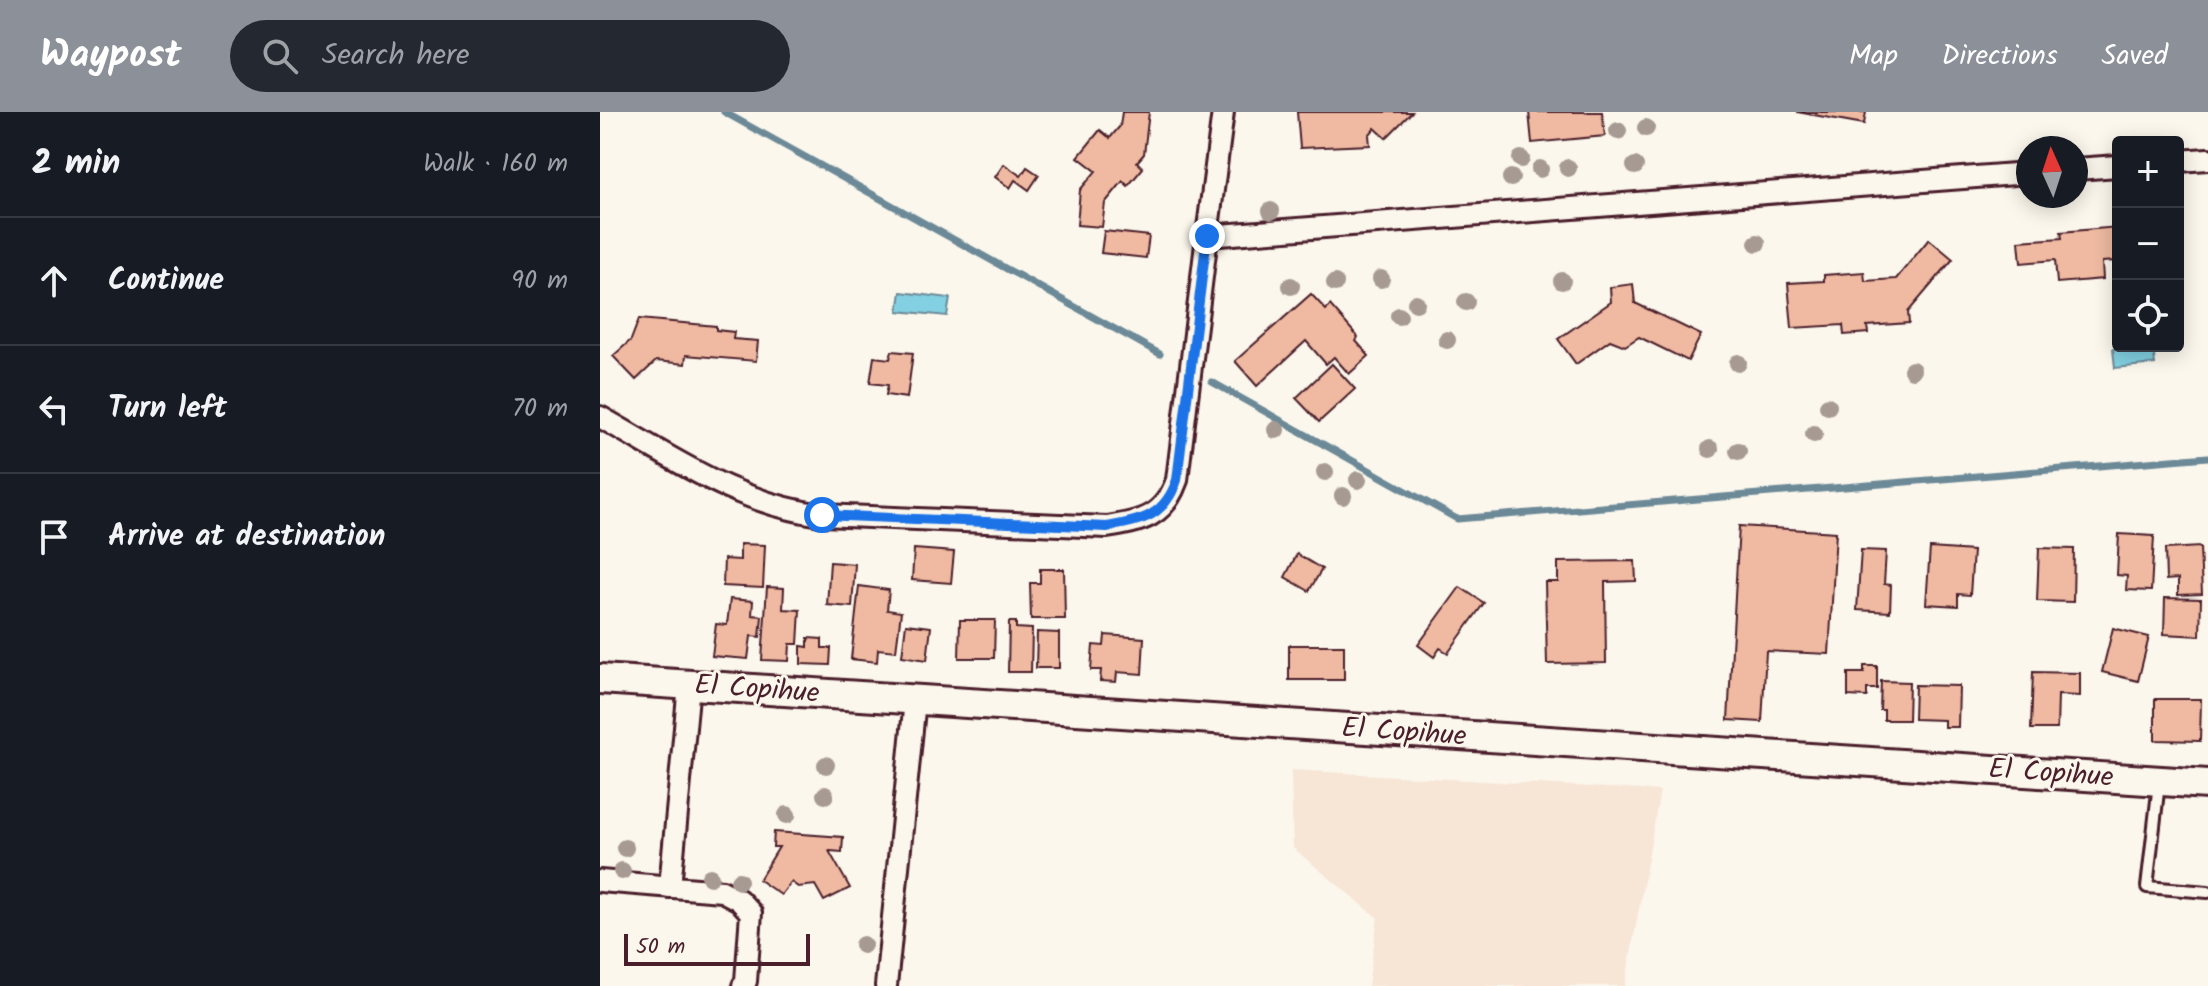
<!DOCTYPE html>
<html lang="en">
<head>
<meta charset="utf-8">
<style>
	:root { --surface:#171b24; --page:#242831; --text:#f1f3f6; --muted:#9ea1a6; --line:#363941; --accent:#8c9099 }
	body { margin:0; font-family:Kalam,sans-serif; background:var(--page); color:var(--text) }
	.controls { position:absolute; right:24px; top:24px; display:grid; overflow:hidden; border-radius:8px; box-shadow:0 4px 20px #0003 }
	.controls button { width:72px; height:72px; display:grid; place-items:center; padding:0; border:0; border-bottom:2px solid var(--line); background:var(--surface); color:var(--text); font:40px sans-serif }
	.compass { position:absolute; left:1416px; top:24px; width:72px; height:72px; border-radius:50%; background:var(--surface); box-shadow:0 4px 20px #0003; rotate:357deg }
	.scale { position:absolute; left:24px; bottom:20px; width:186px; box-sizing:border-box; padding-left:8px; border:4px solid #4a1f2b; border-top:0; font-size:22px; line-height:28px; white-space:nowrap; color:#4a1f2b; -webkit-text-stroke:6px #fbf7ec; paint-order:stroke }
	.stop { position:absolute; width:24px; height:24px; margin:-18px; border:6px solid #1a73e8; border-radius:50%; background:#fff }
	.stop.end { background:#1a73e8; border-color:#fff; box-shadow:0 2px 8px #0008 }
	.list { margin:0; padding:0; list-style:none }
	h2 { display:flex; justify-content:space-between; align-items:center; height:104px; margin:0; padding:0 32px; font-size:34px }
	h2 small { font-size:26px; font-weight:400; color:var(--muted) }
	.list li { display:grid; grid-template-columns:52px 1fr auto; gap:24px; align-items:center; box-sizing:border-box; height:128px; padding:0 32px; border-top:2px solid var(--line) }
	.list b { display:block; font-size:30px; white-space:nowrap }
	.list em { font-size:26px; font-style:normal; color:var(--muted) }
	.icon { flex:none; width:44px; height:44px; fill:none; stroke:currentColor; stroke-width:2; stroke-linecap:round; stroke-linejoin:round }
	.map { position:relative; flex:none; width:1608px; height:874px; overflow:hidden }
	header { display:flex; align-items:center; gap:48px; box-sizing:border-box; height:112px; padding:0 40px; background:var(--accent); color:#fff }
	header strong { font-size:38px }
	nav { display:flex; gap:44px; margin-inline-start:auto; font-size:28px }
	.search { width:560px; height:72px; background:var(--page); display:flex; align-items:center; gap:20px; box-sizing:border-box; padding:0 28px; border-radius:44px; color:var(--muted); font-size:30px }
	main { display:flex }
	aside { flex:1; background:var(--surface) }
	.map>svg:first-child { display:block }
	.built { fill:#f7e5d6 }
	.water { fill:#82d0e1; stroke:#6c8998; stroke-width:2 }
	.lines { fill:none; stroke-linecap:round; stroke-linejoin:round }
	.stream { stroke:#6c8998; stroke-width:7 }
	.building { fill:#efbaa1; stroke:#4a1f2b; stroke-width:2 }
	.service-casing { stroke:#4a1f2b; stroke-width:16 }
	.minor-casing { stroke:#4a1f2b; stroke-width:26 }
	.secondary-casing { stroke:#4a1f2b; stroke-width:34 }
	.service { stroke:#fbf7ec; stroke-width:10 }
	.minor { stroke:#fbf7ec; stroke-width:20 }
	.secondary { stroke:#fbf7ec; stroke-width:28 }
	.tree { fill:#a79a92 }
	.route { stroke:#1a73e8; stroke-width:10 }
	.labels { text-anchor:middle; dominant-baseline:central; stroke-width:6; stroke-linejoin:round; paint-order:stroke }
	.street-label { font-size:28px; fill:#4a1f2b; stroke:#fbf7ec }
</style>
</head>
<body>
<header>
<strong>Waypost</strong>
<div class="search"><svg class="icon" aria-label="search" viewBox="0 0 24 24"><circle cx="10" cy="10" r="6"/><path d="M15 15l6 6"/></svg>Search here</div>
<nav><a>Map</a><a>Directions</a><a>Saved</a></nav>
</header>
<main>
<aside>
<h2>2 min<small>Walk · 160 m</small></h2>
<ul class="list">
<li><svg class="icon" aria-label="ahead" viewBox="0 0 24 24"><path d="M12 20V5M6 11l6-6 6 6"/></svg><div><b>Continue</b></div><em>90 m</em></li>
<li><svg class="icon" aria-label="left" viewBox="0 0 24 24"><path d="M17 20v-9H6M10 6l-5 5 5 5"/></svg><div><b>Turn left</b></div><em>70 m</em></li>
<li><svg class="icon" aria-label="arrive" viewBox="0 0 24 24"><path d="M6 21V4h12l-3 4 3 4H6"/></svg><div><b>Arrive at destination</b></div></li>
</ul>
</aside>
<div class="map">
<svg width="1608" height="874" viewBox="0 0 1608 874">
	<rect width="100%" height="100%" fill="#fbf7ec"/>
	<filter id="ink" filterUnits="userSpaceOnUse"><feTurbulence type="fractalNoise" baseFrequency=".0125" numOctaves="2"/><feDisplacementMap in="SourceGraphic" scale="16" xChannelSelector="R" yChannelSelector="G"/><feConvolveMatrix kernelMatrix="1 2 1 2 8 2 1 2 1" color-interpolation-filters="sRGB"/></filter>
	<g filter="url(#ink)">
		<path class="built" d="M691,658L1060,679L1025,874H768L778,806L693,736Z"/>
		<g class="water">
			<path d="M301,180L350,186L347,204L298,199Z"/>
			<path d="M1553,234L1555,252L1515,256L1513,237Z"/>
		</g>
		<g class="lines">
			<g class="stream">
				<path d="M124,0L560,242"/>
				<path d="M612,270L857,407L1608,345"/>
			</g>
		</g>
		<g class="building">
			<path d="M522,0H549L544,42L537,50L543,56L528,74L523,69L505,91L502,115L477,113L480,78L496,59L478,45L500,18L510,26L520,14Z"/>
			<path d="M697,0H812L786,26L775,16L769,23L770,33L700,36Z"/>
			<path d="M929,0H1002L1005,24L932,31Z"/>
			<path d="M1197,0H1266L1264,12Z"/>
			<path d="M404,52L421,64L427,55L439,63L429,78L415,68L410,76L395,65Z"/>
			<path d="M1518,115V149L1502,150L1503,167L1457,171L1455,148L1421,151L1419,129L1462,126L1461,120Z"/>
			<path d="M504,119L549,124L546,146L501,141Z"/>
			<path d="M1329,127L1353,147L1308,200L1309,211L1267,214L1268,221L1244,223L1243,213L1192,216L1188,171L1224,169V163L1264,160L1265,169L1296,167Z"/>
			<path d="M1033,172L1035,191L1101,223L1088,249L1039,225L1025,234L1010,228L976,252L958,227L1011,190L1010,175Z"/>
			<path d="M711,182L726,198L730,193L758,225L756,229L769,244L749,262L734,245L726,252L706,229L657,274L635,249Z"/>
			<path d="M39,207L116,214V218L134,220L133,227L158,229L156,249L86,243L85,252L56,249L36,268L13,244L31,228Z"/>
			<path d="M292,239L313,241L307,286L286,283L288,273L270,271L274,245L290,247Z"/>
			<path d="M732,252L755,277L719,310L696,286Z"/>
			<path d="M1139,414L1236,420L1229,542L1166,539L1162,610L1128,608Z"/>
			<path d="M1519,422L1554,424L1551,479L1526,478L1527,464L1517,463Z"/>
			<path d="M140,432L165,433L163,476L123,474L124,447L140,448Z"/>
			<path d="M1600,435L1602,482L1578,483V467L1566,468L1565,437Z"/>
			<path d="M1330,436L1373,439L1370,483L1358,482V494L1326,492Z"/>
			<path d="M1439,436L1474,437L1473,490L1437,489Z"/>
			<path d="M314,437L354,440L351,471L312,468Z"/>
			<path d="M1261,438L1286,439L1284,472L1291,473L1290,500L1257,498Z"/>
			<path d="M697,442L722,457L709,479L685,465Z"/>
			<path d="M1035,449L1036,469L1005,470L1006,551L947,552L945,470H958V450Z"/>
			<path d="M230,450L255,452L252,495L227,493Z"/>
			<path d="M440,457H464L465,507H431L430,471H440Z"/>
			<path d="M259,474L289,478L287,498L301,500L296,539L278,537L277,550L251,547Z"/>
			<path d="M167,475L184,476L183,497L200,498L198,532H190L189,549L162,548Z"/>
			<path d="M860,475L884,491L848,541L840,536L834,545L818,533Z"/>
			<path d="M1565,486L1601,487L1600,524L1564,522Z"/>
			<path d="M130,487L153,489L152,503L162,504L160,525L151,524L148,547L112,544L116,512L127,513Z"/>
			<path d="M360,508H395L394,546H359Z"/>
			<path d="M409,510H416V516L432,517L431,560H408Z"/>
			<path d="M306,512L331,515L327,548L302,544Z"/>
			<path d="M1513,516L1549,525L1538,569L1502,560Z"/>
			<path d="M437,520L459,521V556H436Z"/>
			<path d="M505,523L544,526L542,562L517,560L516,570L500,569L501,558H491L493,533L504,534Z"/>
			<path d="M208,526L222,527V536H231L230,553L201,552V534L208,535Z"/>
			<rect x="689" y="533" width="55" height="35"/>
			<path d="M1264,554H1277V577H1267V585L1248,584V561H1264Z"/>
			<path d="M1433,560L1480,561V584L1458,583L1457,617H1431Z"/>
			<path d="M1281,569L1309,570L1308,608H1284V598H1280Z"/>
			<path d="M1315,573L1359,574L1358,615H1344V608L1314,607Z"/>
			<path d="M1555,587H1601L1600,629L1555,628Z"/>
			<path d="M174,720L243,725L242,740L229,739L250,776L224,789L215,773L198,775L191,770L181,783L159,768L179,735H173Z"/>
		</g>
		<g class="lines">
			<defs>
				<path id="service" d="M1559,671L1547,775L1608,780"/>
				<g id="minor">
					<path d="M1578,49L1608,47"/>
					<path d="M1476,57L1518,54"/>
					<path d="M607,124L623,0"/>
					<path d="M0,305C75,347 135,391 222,403L507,415C543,409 564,405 577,368L607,124L1428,61"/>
					<path d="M0,769L122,779L139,788L151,801L146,869L143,874"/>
					<path d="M70,775L89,573"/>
					<path d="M286,874L315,588"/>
				</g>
				<path id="secondary" d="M0,567L1608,672"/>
			</defs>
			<use href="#service" class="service-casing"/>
			<use href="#minor" class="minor-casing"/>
			<use href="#secondary" class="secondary-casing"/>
			<use href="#service" class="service"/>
			<use href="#minor" class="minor"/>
			<use href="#secondary" class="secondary"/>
		</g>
		<g class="tree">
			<circle cx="1046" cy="16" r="9"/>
			<circle cx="1018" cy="19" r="9"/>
			<circle cx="921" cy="47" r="9"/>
			<circle cx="1035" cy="54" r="9"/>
			<circle cx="968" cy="56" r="9"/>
			<circle cx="940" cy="57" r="9"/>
			<circle cx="911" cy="66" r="9"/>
			<circle cx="671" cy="99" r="9"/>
			<circle cx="1157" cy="131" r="9"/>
			<circle cx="781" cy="167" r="9"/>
			<circle cx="962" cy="169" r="9"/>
			<circle cx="735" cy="171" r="9"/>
			<circle cx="691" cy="174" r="9"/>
			<circle cx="866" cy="190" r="9"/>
			<circle cx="816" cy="191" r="9"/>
			<circle cx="799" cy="204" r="9"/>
			<circle cx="847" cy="228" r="9"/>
			<circle cx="1138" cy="251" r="9"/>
			<circle cx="1312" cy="258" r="9"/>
			<circle cx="1228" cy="294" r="9"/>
			<circle cx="676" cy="318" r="9"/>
			<circle cx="1214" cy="322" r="9"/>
			<circle cx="1110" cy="337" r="9"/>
			<circle cx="1138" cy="339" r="9"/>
			<circle cx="725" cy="360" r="9"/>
			<circle cx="758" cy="368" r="9"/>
			<circle cx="743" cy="384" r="9"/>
			<circle cx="226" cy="653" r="9"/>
			<circle cx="225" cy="683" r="9"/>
			<circle cx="187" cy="703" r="9"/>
			<circle cx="25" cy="736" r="9"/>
			<circle cx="22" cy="759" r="9"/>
			<circle cx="110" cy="765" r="9"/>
			<circle cx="139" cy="769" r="9"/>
			<circle cx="263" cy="833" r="9"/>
		</g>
	</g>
	<g class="lines" filter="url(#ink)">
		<path class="route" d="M222,403L507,415C543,408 564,405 577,368L607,124"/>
	</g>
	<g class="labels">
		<g class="street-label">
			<text transform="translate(157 578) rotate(4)">El Copihue</text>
			<text transform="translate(804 621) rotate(4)">El Copihue</text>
			<text transform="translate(1451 662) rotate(4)">El Copihue</text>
		</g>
	</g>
</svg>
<div class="controls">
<button>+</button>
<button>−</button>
<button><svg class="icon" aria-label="locate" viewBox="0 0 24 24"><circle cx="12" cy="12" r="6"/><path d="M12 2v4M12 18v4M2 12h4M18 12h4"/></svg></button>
</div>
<svg class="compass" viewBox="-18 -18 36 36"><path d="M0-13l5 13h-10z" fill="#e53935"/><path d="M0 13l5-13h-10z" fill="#9ea1a6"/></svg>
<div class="scale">50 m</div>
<div class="stop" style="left:222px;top:403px"></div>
<div class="stop end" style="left:607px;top:124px"></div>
</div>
</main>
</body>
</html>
